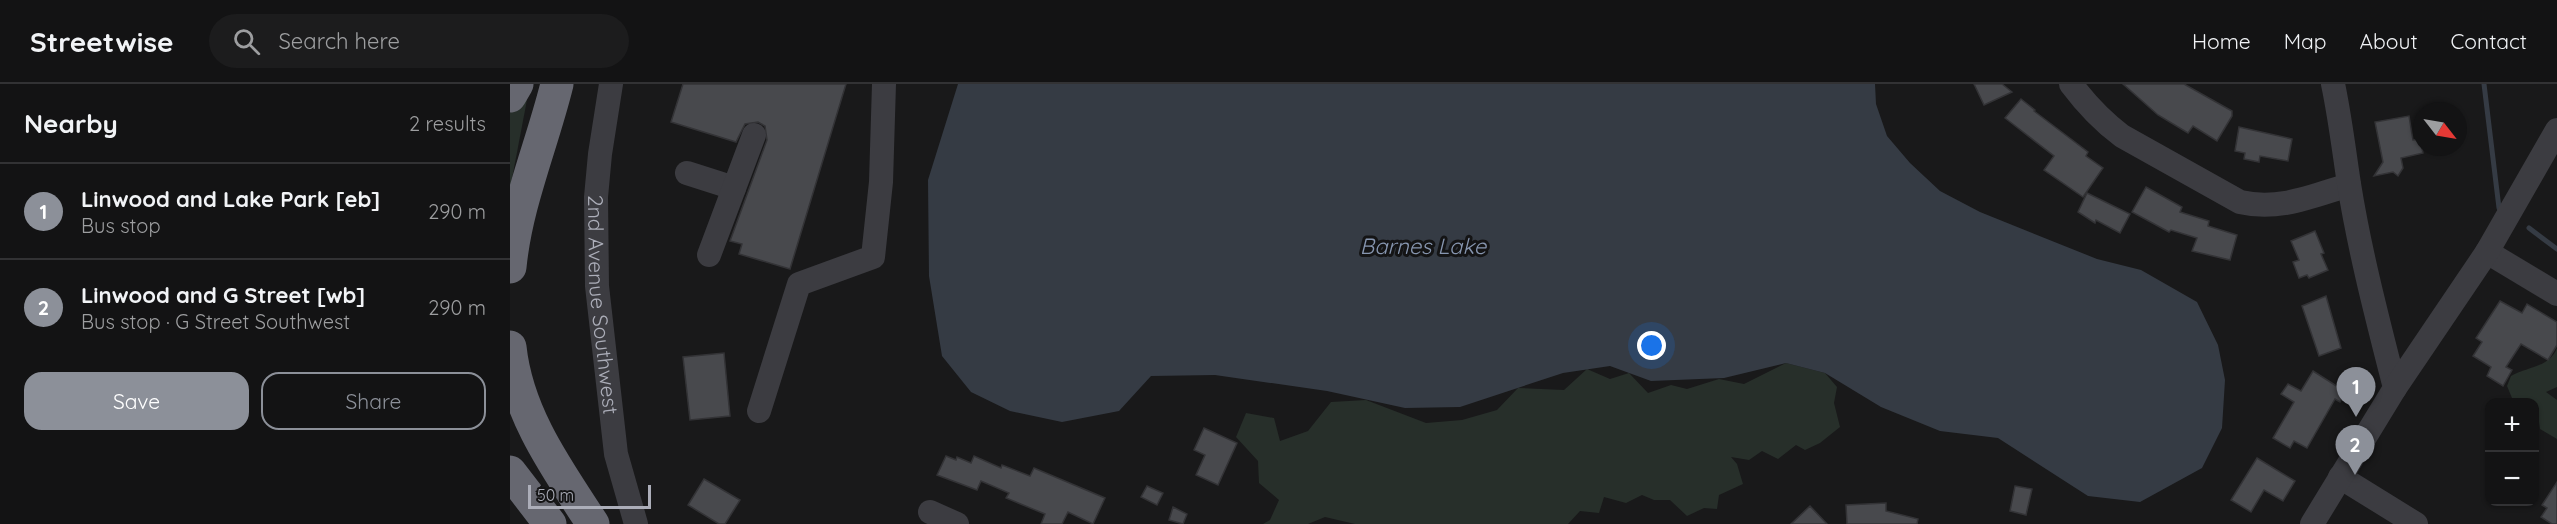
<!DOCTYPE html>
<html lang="en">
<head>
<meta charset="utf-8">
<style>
	:root { --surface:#131314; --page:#1c1c1d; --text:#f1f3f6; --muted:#9d9ea0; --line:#323234; --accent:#8c9099 }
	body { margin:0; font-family:Quicksand,sans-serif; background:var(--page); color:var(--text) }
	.controls { position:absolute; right:18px; bottom:18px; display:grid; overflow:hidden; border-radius:12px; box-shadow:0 2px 4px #0004 }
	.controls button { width:54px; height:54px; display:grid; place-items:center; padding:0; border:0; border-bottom:2px solid var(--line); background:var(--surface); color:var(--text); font:30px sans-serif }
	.compass { position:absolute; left:1903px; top:18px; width:54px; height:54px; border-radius:50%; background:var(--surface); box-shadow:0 2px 4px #0004; rotate:121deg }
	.scale { position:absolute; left:18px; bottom:15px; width:123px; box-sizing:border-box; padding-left:6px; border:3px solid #acaeb9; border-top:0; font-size:16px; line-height:21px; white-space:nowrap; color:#acaeb9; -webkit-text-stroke:4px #141415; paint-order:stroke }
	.you { position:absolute; left:1142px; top:262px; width:21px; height:21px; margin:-15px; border:4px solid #fff; border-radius:50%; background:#1a73e8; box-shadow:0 0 0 9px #1a73e833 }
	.badge { display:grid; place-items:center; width:39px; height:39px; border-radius:50%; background:var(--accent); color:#fff; font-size:20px; font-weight:700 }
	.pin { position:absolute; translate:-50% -50px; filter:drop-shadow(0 2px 3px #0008) }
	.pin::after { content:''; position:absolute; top:32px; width:21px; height:18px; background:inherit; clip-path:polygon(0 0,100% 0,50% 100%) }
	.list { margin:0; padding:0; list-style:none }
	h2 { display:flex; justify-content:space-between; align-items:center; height:78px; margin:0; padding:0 24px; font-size:26px }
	h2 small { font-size:20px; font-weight:400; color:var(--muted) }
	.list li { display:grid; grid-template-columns:39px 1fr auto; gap:18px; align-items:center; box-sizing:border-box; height:96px; padding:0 24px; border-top:2px solid var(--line) }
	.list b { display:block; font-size:22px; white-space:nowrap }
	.list p { margin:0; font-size:20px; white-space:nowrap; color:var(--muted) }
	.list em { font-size:20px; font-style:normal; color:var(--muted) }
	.actions { display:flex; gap:12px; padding:18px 24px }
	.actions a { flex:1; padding:14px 0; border:2px solid var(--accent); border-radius:18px; text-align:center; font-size:21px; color:var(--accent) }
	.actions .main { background:var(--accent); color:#fff }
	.icon { flex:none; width:33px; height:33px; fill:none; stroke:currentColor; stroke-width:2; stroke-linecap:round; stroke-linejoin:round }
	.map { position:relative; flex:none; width:2047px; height:440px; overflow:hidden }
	header { display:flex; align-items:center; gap:36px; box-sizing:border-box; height:84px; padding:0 30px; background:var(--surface); border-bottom:2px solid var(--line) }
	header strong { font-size:28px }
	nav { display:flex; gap:33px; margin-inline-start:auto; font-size:21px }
	.search { width:420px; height:54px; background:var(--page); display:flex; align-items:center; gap:15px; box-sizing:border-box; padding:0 21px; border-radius:33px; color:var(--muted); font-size:22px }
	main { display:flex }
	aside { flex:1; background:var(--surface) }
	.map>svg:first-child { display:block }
	.green { fill:#272f2a }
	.water { fill:#353b44 }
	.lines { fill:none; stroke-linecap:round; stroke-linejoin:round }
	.stream { stroke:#353b44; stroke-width:5 }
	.building { fill:#48494d; stroke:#333336; stroke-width:1.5 }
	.minor { stroke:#3c3c41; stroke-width:24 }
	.highway { stroke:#666770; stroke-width:33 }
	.labels { text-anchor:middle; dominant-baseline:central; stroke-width:6; stroke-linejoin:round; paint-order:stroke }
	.street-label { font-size:21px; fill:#acaeb9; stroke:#141415 }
	.water-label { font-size:22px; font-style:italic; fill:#8796b0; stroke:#141415 }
</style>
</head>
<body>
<header>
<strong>Streetwise</strong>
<div class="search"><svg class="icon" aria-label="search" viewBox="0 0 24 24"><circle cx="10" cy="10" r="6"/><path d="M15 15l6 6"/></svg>Search here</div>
<nav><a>Home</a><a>Map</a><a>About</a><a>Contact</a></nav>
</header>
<main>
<aside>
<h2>Nearby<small>2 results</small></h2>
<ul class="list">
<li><span class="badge">1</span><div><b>Linwood and Lake Park [eb]</b><p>Bus stop</p></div><em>290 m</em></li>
<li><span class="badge">2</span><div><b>Linwood and G Street [wb]</b><p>Bus stop · G Street Southwest</p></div><em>290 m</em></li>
</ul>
<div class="actions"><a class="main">Save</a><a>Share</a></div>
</aside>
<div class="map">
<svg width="2047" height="440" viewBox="0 0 2047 440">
	<rect width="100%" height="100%" fill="#19191a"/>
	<g class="green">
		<path d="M20,0L0,105V29Z"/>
		<path d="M2047,264V303L2036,308L2047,316V355L2030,345L2029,338L2025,337L2024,318H2007L2002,314L1997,302L2001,292C2018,282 2039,284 2047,264Z"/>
		<path d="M1276,279L1315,289L1327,303L1324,319L1330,343L1310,359L1295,366L1286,361L1268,375L1252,367L1239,376L1221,373L1227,380L1233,400L1209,411L1207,425L1194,424L1177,432L1160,416H1144L1132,411L1116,419L1094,413L1089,429L1070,427L1058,440H845L815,433L798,440H753L760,436L769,416L749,399L748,377L726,353L736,329L764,334L770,357L798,347L821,318L856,316L916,339L952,336L987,326L1008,304L1054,306L1077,285L1100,295L1119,289L1138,309L1161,301L1177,305L1209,295L1234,300Z"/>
	</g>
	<path class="water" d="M448,0H1365L1366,20L1377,52L1400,79L1430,107L1470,128L1587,175L1631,186L1687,218L1708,261L1715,296L1712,344L1692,384L1630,418L1578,412L1488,354L1430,347L1371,323L1315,289L1276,279L1214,294L1141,297L1100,282L1053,289L950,323L895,324L817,307L705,291L641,292L609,327L552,338L500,327L461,308L432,272L419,192L418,96Z"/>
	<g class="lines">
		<g class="stream">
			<path d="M1974,0L1989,124"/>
			<path d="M2019,144L2047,165"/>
		</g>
	</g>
	<g class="building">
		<path d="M173,0H336L280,185L229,170L232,160L220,157L257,56L255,42L248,38L235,40L226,58L161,38Z"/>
		<path d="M1464,0H1492L1502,8L1474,21Z"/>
		<path d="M1613,0H1674L1722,27V32L1707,57L1683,42L1678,49L1648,31Z"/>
		<path d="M1511,15L1525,26L1524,27L1578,68L1576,72L1593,84L1573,113L1534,86L1544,72L1495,34Z"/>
		<path d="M1899,32L1903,56L1910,55L1913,69L1891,74L1893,84L1888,92L1883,88L1864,92L1873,78L1865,38Z"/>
		<path d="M1729,43L1782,55L1778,77L1750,72L1749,78L1734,75L1735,69L1725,67Z"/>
		<path d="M1636,103L1672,123L1670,128L1699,137L1698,142L1727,151L1720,176L1682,167L1687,154L1661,146L1659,148L1622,128Z"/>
		<path d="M1577,109L1620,130L1610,149L1586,136L1585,139L1568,128Z"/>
		<path d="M1805,147L1814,169L1811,170L1818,186L1799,194L1797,191L1789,194L1783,178L1789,176L1781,157Z"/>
		<path d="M1816,212L1831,264L1809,272L1792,222Z"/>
		<path d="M1990,217L2012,229L2017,220L2047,238V261L2038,276L2011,260L1996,283L2002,286L1993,302L1977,292L1981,283L1963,272L1972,258L1966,254Z"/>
		<path d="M214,269L220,332L180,336L173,273Z"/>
		<path d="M1803,287L1836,308L1830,318L1825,315L1797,364L1784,357L1780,364L1763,354L1784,318L1771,310L1778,300L1791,307Z"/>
		<path d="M694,344L727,359L708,401L686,391L695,371L684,366Z"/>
		<path d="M436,372L446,376L447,373L461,379L464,372L491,384L492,381L520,392L524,384L595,414L583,440L558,428L552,440H531L535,430L496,414L499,409L471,397L467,406L427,391Z"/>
		<path d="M1747,374L1785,397L1773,417L1754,406L1741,428L1721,416Z"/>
		<path d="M194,395L230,416L215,440H209L178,421Z"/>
		<path d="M2047,398V440H2042L2031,433L2037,424L2032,421Z"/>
		<path d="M637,402L653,409L647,421L631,413Z"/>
		<path d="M1505,402L1522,405L1516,431L1500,427Z"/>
		<path d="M1376,419V427L1408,435L1407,440H1337L1336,421Z"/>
		<path d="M1300,422L1317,440H1281Z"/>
		<path d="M663,423L677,430L673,440L659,436Z"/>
	</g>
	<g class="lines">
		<g class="minor">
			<path id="s1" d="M101,0L90,70L86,113L87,202L106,370L126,440"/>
			<path d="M1561,0C1576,20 1592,37 1612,52L1730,118C1769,127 1802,112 1839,101"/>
			<path d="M1823,0C1830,33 1834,67 1839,100C1850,169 1868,237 1885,304"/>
			<path d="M177,89L224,104"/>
			<path d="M1977,168L2047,210"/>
			<path d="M199,171L244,51"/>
			<path d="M249,327L289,200L363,173L371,98L374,0"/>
			<path d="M1830,393L1906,440"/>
			<path d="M420,428L447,440"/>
			<path d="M1802,440L1885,304L1977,168L2047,46"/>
		</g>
		<g class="highway">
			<path d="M0,12L7,0"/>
			<path d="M0,183C6,120 32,61 47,0"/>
			<path d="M0,263C7,330 47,385 83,440"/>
			<path d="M0,388L40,440"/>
		</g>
	</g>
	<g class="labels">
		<g class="street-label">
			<text stroke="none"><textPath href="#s1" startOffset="222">2nd Avenue Southwest</textPath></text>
		</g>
		<g class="water-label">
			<text x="913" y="162">Barnes Lake</text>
		</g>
	</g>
</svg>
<div class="controls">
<button>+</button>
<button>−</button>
</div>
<svg class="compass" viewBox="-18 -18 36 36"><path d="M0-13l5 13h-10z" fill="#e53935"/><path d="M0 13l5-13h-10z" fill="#9d9ea0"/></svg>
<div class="scale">50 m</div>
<div class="you"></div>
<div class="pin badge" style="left:1846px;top:333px">1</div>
<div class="pin badge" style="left:1845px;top:391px">2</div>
</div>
</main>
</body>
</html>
